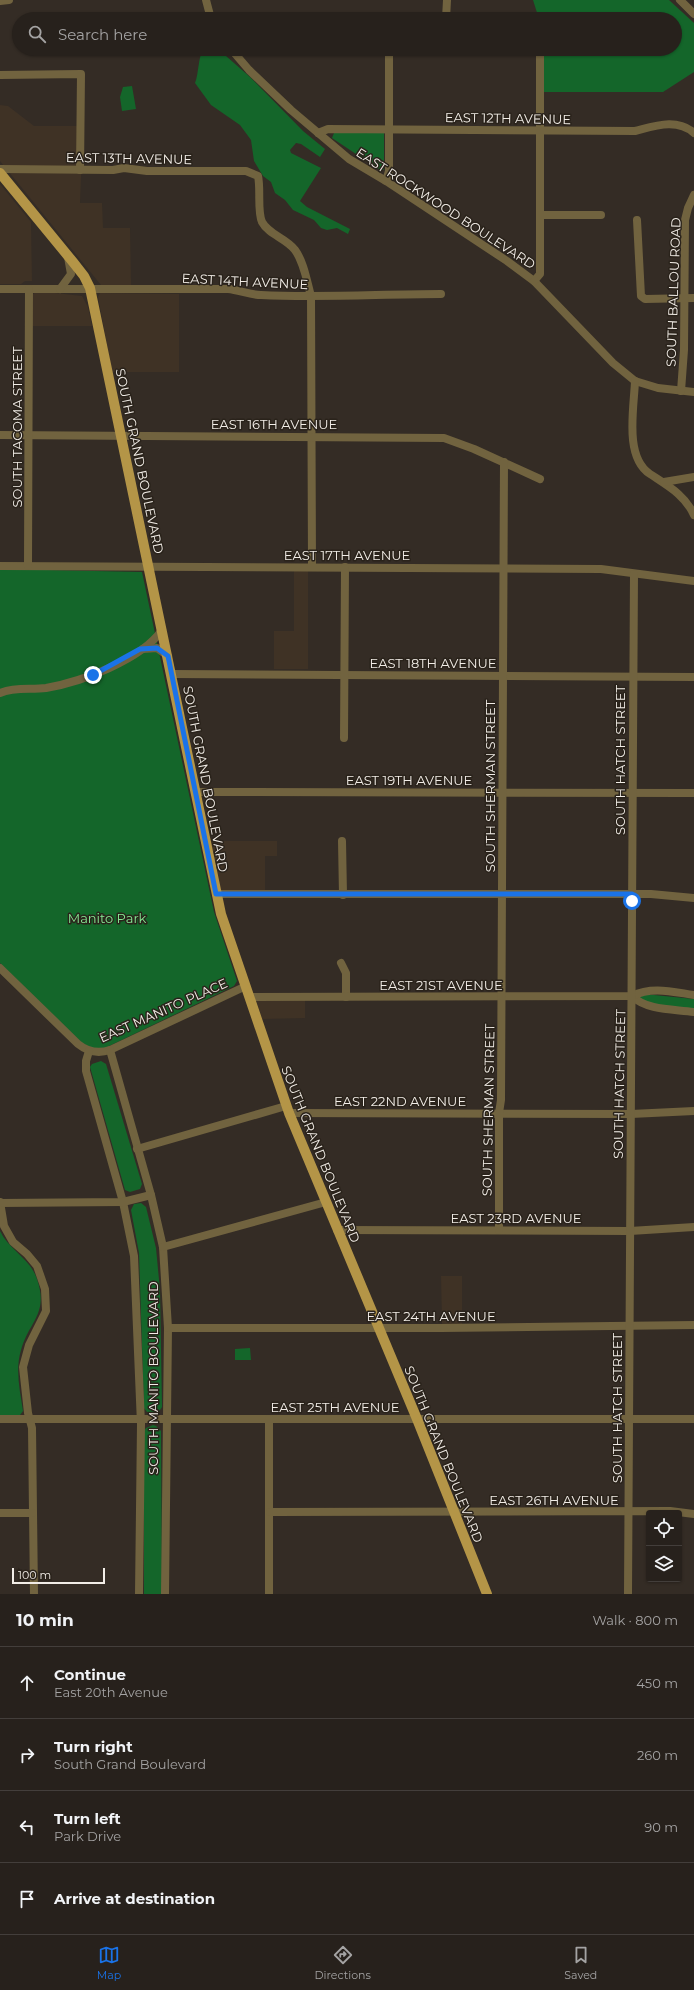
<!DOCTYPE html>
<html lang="en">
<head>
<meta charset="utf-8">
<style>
	:root { --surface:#27211c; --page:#332e29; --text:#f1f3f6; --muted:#a4a3a3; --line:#433e3b; --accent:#1a73e8 }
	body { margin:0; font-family:Montserrat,sans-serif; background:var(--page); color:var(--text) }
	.controls { position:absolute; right:12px; bottom:12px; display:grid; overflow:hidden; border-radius:4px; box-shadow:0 1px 3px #0004 }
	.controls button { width:36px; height:36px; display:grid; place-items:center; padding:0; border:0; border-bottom:1px solid var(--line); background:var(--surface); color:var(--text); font:20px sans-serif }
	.scale { position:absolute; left:12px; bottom:10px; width:93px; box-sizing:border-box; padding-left:4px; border:2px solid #f2ede7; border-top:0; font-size:11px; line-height:14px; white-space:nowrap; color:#f2ede7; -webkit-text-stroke:3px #2a231b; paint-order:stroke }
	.stop { position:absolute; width:12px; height:12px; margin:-9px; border:3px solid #1a73e8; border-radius:50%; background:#fff }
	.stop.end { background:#1a73e8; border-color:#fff; box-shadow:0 1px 4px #0008 }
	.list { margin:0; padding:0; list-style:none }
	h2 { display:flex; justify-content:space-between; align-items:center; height:52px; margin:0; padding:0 16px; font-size:17px }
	h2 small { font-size:13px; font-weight:400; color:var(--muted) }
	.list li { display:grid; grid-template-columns:26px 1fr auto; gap:12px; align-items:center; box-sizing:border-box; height:72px; padding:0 16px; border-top:1px solid var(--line) }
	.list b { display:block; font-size:15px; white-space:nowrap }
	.list p { margin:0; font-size:13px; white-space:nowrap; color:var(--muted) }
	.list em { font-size:13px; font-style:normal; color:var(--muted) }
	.icon { flex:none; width:22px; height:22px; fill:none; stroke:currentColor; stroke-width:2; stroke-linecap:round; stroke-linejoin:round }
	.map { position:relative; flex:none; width:694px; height:1594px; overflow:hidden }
	.search { position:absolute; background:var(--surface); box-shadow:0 1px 3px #0004; left:12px; right:12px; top:12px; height:44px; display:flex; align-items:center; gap:10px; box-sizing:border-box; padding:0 14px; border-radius:22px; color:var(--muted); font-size:15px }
	.sheet { height:340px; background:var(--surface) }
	nav { display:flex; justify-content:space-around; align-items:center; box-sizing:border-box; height:56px; border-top:1px solid var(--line); background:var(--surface); font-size:11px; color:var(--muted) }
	nav a { display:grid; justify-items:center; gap:2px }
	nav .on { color:var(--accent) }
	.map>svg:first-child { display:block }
	.built { fill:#3f3225 }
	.green { fill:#14662a }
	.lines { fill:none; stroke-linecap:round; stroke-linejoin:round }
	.minor { stroke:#71633f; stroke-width:8 }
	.major { stroke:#b49547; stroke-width:10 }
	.route { stroke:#1a73e8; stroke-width:5 }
	.labels { text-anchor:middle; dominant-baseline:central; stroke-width:3; stroke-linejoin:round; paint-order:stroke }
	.street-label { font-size:13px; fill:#f2ede7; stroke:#2a231b }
	.park-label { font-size:13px; fill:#87ec96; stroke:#2a231b }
</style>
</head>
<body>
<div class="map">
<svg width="694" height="1594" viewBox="0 0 694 1594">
	<rect width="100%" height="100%" fill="#342c25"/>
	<g class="built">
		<path d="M0,105L8,106L34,126H83L80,203H102L103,228H130L131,285H101L0,161Z"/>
		<path d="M0,184L31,222L32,281H25L21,284H0Z"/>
		<path d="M38,291L82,296L88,307L92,326H32L33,294Z"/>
		<path d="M100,293L179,294V372H112L98,297Z"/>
		<path d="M294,570H308V669H274V631H294Z"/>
		<path d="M208,841H277V856H265V898H222Z"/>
		<path d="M256,1000H305V1018L262,1019Z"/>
		<path d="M441,1276H462V1324H442Z"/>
	</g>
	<g class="green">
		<path d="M533,0H669L694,23V72L663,92H543L544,49H675V19H539Z"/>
		<path d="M218,49L250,77L303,131L325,149L320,157L301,144L296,143L290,150L291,153L321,168L300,201L307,207L350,229L348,234L337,228L327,230L321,228L314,220L293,210L285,200L275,193L271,182L263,176L254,161L251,140L240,125L211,105L195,83C199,74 198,55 204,49Z"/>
		<path d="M132,86L136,109L122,111L120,97L123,87Z"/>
		<path d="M334,133H384V170H380L332,138Z"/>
		<path d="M0,569L142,572L214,912L237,981L234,986L103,1049H94L82,1043L0,963Z"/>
		<path d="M644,994L694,999V1009L643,1003L639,998Z"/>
		<path d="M101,1061L106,1064L142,1184L140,1189L130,1192L125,1190L90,1067L92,1064Z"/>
		<path d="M141,1203L146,1207L156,1248L160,1290L162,1407L158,1413L147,1412L144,1408L139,1253L131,1210L134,1204Z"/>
		<path d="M0,1231C9,1250 30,1258 37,1279C49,1314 29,1321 21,1350C15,1370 20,1391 23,1411L20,1415H0Z"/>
		<path d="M235,1349L250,1348L251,1360H235Z"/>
		<path d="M153,1425L156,1426L161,1431L162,1592L161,1594H144V1431L146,1428Z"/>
	</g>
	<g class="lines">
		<g class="minor">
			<path d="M206,0L211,19"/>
			<path d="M680,0L694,14"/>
			<path d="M0,1L9,0"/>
			<path d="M446,19L447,0"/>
			<path d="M231,49L249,70L291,110L349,159L386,181L507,261L534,281L613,363L635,381L658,388L694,392"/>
			<path d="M0,75L81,74L80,170"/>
			<path d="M318,133L328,129L635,131C655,126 677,118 694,133"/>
			<path d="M0,169L113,170L124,168L147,171H246L258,176C261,189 257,211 262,222C269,235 286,238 295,250C304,262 307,282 311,296L312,567"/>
			<path d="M386,181L389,171V49"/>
			<path d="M541,215H601"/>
			<path d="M637,220L641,296L645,299L694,298"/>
			<path d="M534,281L540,274V49"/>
			<path d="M0,289H228C239,290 250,295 261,295C321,298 381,294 441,294"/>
			<path d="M60,289L71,274L68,257"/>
			<path d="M635,381C634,408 624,457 650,474C668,486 685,495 694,515"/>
			<path d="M681,391L684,350L685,220L688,208L694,195"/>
			<path d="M0,435L444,438L474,449L540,479"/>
			<path d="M664,482L694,477"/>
			<path d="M0,566L601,569L694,581"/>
			<path d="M28,566L29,289"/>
			<path d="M143,649L157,648L168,656"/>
			<path d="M171,674L694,677"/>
			<path d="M0,693C14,687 31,690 46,688C81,682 141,660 162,630"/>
			<path d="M344,738L345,567"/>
			<path d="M195,792L694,793"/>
			<path d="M342,841L343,895"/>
			<path d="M216,894H651L694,898"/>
			<path d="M341,963L346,973V997"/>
			<path d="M0,968L78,1044C88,1052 98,1054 110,1050L246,986"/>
			<path d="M632,996C647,1011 675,1009 694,1012"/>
			<path d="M249,997L632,996C652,986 673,992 694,995"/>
			<path d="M110,1050L151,1195L163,1247L168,1328L165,1594"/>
			<path d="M89,1051L86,1061V1071L123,1202L134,1256L141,1424L139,1594"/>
			<path d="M289,1113L631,1114L694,1111"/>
			<path d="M137,1149L286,1106"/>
			<path d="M0,1202L4,1226L13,1242L27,1254L37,1266L45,1289L46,1311L29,1345L23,1367L28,1413L32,1428L34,1594"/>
			<path d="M0,1203L123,1202L151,1195"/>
			<path d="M337,1230L630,1231L694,1227"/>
			<path d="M499,1230V1113L501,1100L504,462"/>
			<path d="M163,1247L326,1202"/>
			<path d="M168,1328H441L694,1325"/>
			<path d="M0,1419H694"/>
			<path d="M269,1419V1594"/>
			<path d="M270,1512L670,1511L694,1514"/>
			<path d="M0,1513H32"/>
			<path d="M628,1594L634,574"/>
		</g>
		<path class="major" d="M0,173L73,262L84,276L90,288L221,914L289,1113L417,1419L487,1594"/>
	</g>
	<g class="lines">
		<path class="route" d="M93,675L140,649L157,648L168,656L216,894H632V901"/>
	</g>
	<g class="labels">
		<g class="street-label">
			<text transform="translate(508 118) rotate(1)">EAST 12TH AVENUE</text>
			<text transform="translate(129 158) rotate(1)">EAST 13TH AVENUE</text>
			<text transform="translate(446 208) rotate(33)">EAST ROCKWOOD BOULEVARD</text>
			<text transform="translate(245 281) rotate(3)">EAST 14TH AVENUE</text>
			<text transform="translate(673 292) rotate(-88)">SOUTH BALLOU ROAD</text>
			<text x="274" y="424">EAST 16TH AVENUE</text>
			<text transform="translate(17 427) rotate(-90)">SOUTH TACOMA STREET</text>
			<text transform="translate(140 461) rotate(78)">SOUTH GRAND BOULEVARD</text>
			<text x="347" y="555">EAST 17TH AVENUE</text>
			<text x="433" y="663">EAST 18TH AVENUE</text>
			<text transform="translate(620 760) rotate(-90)">SOUTH HATCH STREET</text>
			<text transform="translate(206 779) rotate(79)">SOUTH GRAND BOULEVARD</text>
			<text x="409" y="780">EAST 19TH AVENUE</text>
			<text transform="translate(490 786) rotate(-90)">SOUTH SHERMAN STREET</text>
			<text x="441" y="985">EAST 21ST AVENUE</text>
			<text transform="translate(163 1010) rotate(-24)">EAST MANITO PLACE</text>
			<text transform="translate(619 1084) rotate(-89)">SOUTH HATCH STREET</text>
			<text x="400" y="1101">EAST 22ND AVENUE</text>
			<text transform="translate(488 1110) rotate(-89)">SOUTH SHERMAN STREET</text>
			<text transform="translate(321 1154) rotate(68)">SOUTH GRAND BOULEVARD</text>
			<text x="516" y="1218">EAST 23RD AVENUE</text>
			<text x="431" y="1316">EAST 24TH AVENUE</text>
			<text transform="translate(153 1378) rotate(-90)">SOUTH MANITO BOULEVARD</text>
			<text x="335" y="1407">EAST 25TH AVENUE</text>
			<text transform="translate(617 1408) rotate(-90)">SOUTH HATCH STREET</text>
			<text transform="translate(444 1454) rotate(68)">SOUTH GRAND BOULEVARD</text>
			<text x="554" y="1500">EAST 26TH AVENUE</text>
		</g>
		<g class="park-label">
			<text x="107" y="918">Manito Park</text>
		</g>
	</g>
</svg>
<div class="controls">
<button><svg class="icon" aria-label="locate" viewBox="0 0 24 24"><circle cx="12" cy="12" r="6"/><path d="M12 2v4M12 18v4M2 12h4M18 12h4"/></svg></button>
<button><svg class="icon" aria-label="layers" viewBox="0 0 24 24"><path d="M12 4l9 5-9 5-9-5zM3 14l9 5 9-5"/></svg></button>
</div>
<div class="scale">100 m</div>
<div class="stop" style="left:632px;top:901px"></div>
<div class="stop end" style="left:93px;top:675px"></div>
<div class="search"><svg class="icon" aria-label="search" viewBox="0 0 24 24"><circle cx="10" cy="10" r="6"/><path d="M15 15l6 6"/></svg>Search here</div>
</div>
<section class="sheet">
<h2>10 min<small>Walk · 800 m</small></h2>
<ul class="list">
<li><svg class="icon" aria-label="ahead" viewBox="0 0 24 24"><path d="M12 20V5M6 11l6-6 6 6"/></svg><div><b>Continue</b><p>East 20th Avenue</p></div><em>450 m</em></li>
<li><svg class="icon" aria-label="right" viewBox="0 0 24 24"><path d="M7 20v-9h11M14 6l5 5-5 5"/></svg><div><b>Turn right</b><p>South Grand Boulevard</p></div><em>260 m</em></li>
<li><svg class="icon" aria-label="left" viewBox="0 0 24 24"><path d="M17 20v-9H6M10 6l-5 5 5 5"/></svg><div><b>Turn left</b><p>Park Drive</p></div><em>90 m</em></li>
<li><svg class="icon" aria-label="arrive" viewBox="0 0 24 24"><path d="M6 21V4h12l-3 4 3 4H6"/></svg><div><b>Arrive at destination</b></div></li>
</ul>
</section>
<nav>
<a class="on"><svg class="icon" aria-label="map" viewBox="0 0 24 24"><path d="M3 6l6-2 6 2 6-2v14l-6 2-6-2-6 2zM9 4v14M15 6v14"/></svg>Map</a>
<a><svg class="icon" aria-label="directions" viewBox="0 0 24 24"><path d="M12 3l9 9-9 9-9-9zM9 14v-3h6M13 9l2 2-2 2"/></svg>Directions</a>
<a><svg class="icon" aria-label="saved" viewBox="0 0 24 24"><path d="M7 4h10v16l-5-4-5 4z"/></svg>Saved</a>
</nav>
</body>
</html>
